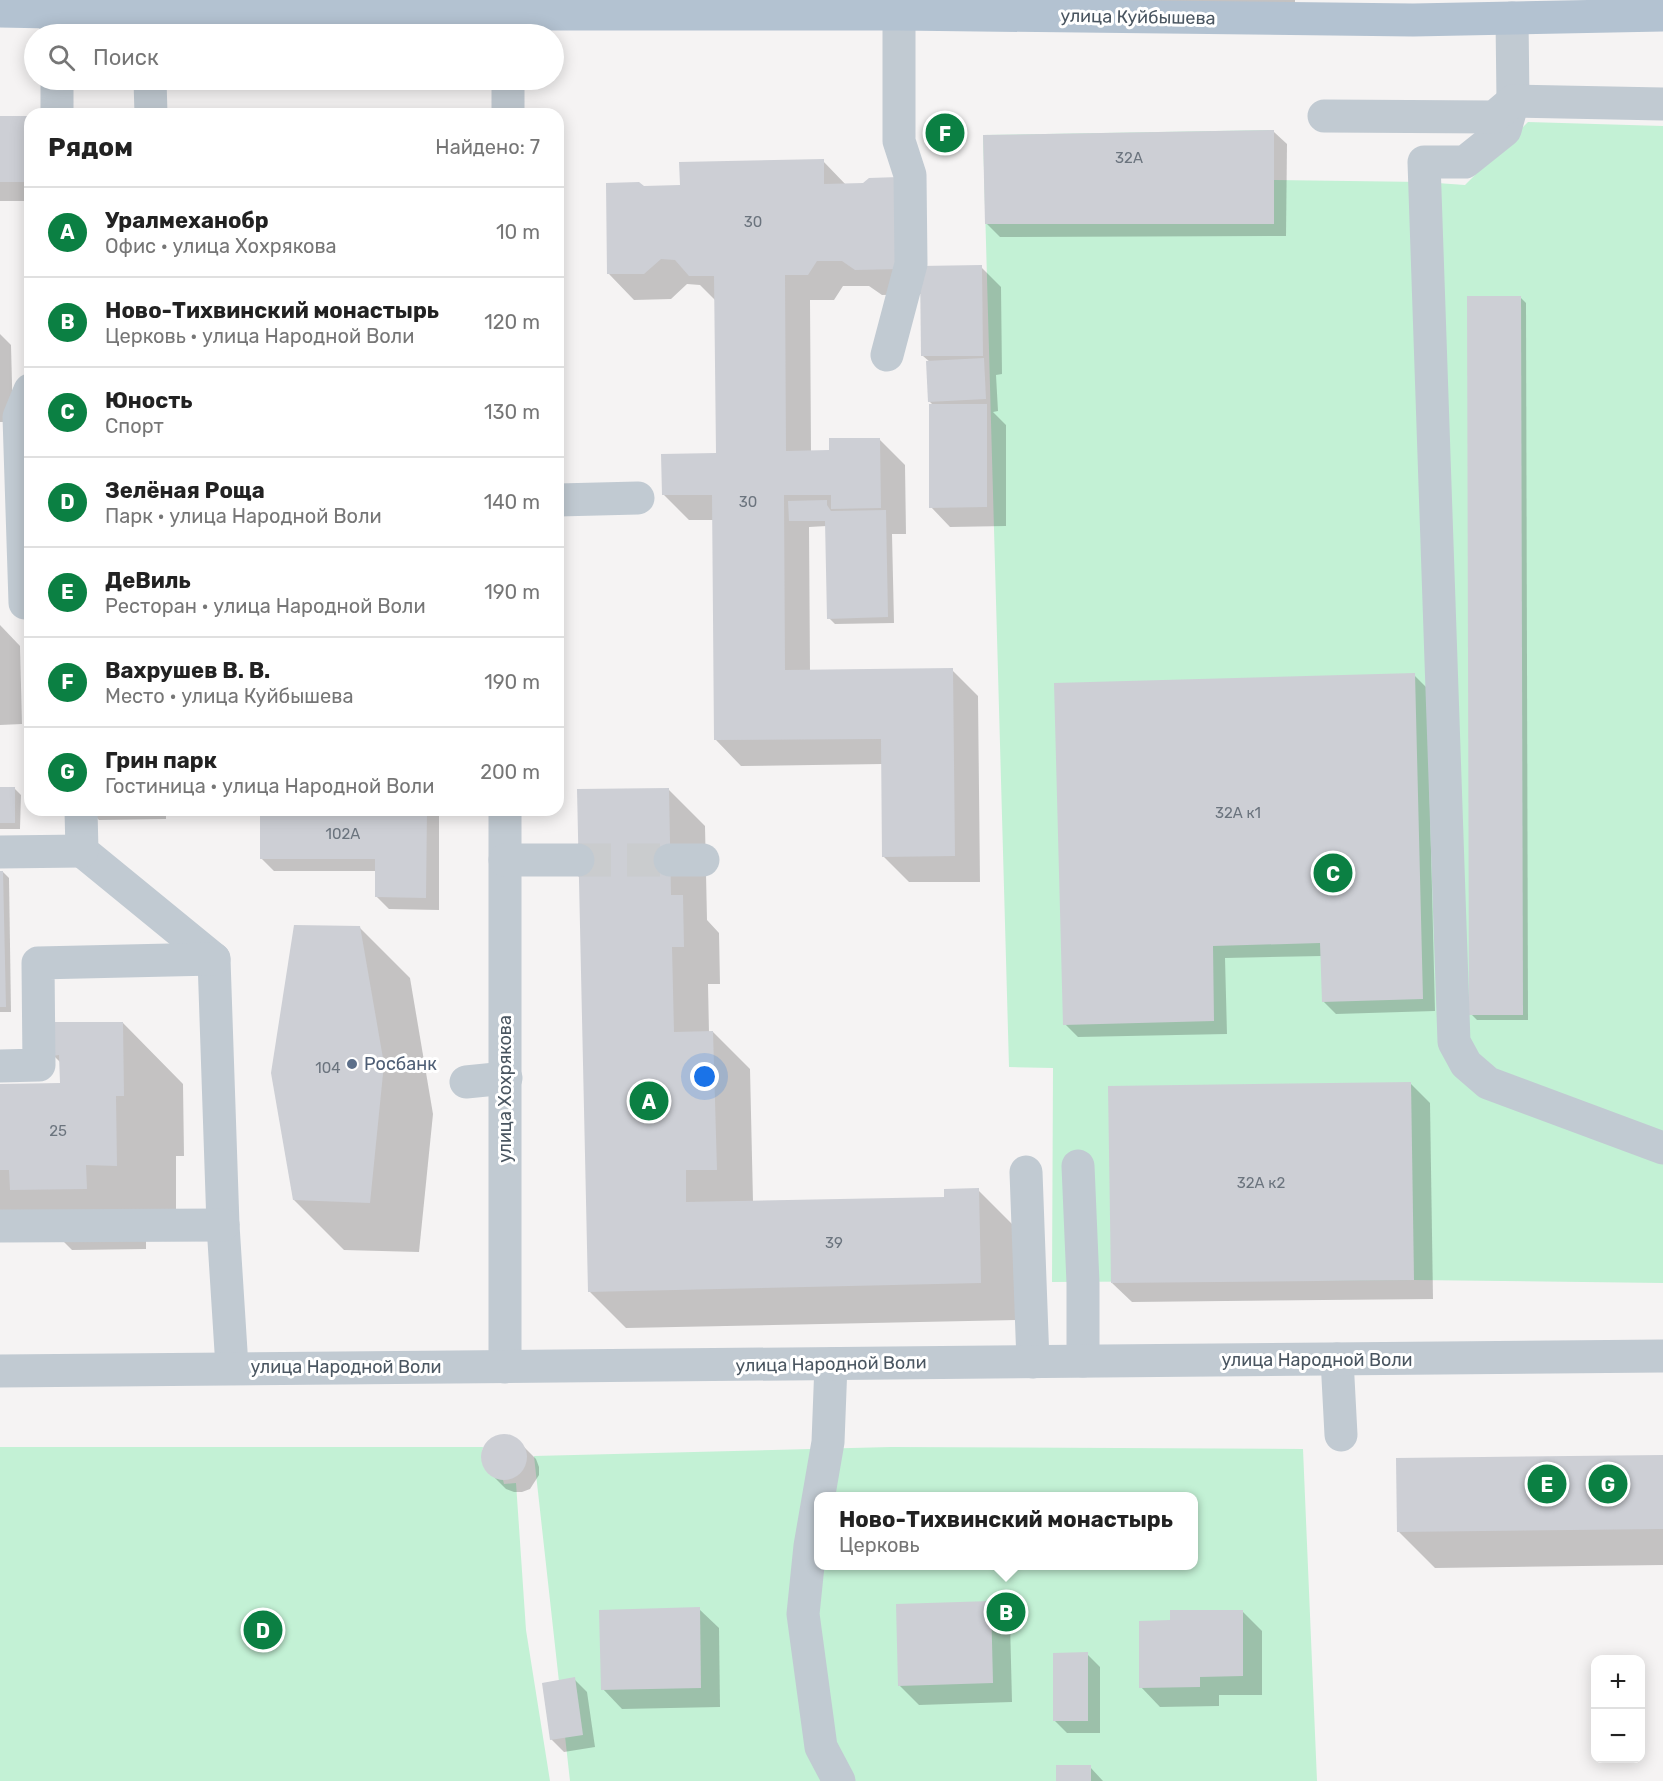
<!DOCTYPE html>
<html lang="ru">
<head>
<meta charset="utf-8">
<style>
	:root { --surface:#fff; --page:#f6f6f6; --text:#222; --muted:#767676; --line:#e0e0e0; --accent:#0b8043 }
	body { margin:0; font-family:Rubik,sans-serif; background:var(--page); color:var(--text) }
	.controls { position:absolute; right:18px; bottom:18px; display:grid; overflow:hidden; border-radius:12px; box-shadow:0 3px 15px #0003 }
	.controls button { width:54px; height:54px; display:grid; place-items:center; padding:0; border:0; border-bottom:2px solid var(--line); background:var(--surface); color:var(--text); font:30px sans-serif }
	.you { position:absolute; left:705px; top:1077px; width:21px; height:21px; margin:-15px; border:4px solid #fff; border-radius:50%; background:#1a73e8; box-shadow:0 0 0 9px #1a73e833 }
	.badge { display:grid; place-items:center; width:39px; height:39px; border-radius:50%; background:var(--accent); color:#fff; font-size:20px; font-weight:700 }
	.pin { position:absolute; translate:-50% -50%; border:3px solid #fff; box-shadow:0 2px 6px #0006 }
	.popup { position:absolute; left:814px; top:1492px; width:384px; height:78px; box-sizing:border-box; display:grid; place-content:center; border-radius:12px; background:var(--surface); filter:drop-shadow(0 2px 4px #0005); font-size:20px; white-space:nowrap; color:var(--muted) }
	.popup b { font-size:22px; color:var(--text) }
	.popup::after { content:''; position:absolute; left:50%; top:100%; margin-left:-12px; border:12px solid transparent; border-top-color:var(--surface) }
	.list { margin:0; padding:0; list-style:none }
	h2 { display:flex; justify-content:space-between; align-items:center; height:78px; margin:0; padding:0 24px; font-size:26px }
	h2 small { font-size:20px; font-weight:400; color:var(--muted) }
	.list li { display:grid; grid-template-columns:39px 1fr auto; gap:18px; align-items:center; box-sizing:border-box; height:90px; padding:0 24px; border-top:2px solid var(--line) }
	.list b { display:block; font-size:22px; white-space:nowrap }
	.list p { margin:0; font-size:20px; white-space:nowrap; color:var(--muted) }
	.list em { font-size:20px; font-style:normal; color:var(--muted) }
	.icon { flex:none; width:33px; height:33px; fill:none; stroke:currentColor; stroke-width:2; stroke-linecap:round; stroke-linejoin:round }
	.map { position:relative; flex:none; width:1663px; height:1781px; overflow:hidden }
	.search { position:absolute; background:var(--surface); box-shadow:0 3px 15px #0003; left:24px; top:24px; width:540px; height:66px; display:flex; align-items:center; gap:15px; box-sizing:border-box; padding:0 21px; border-radius:33px; color:var(--muted); font-size:22px }
	.panel { position:absolute; background:var(--surface); box-shadow:0 3px 15px #0003; left:24px; top:108px; width:540px; height:708px; border-radius:18px }
	.map>svg:first-child { display:block }
	.green { fill:#c3f1d5; fill-rule:evenodd }
	.shadow { fill:#0003 }
	.building { fill:#cdcfd5 }
	.lines { fill:none; stroke-linecap:round; stroke-linejoin:round }
	.minor-tunnel { stroke:#caccce; stroke-width:33; stroke-dasharray:33 16; stroke-linecap:butt }
	.minor { stroke:#c1cad2; stroke-width:33 }
	.major { stroke:#b3c2d1; stroke-width:33 }
	.service-dot { fill:#5c6f8a; stroke:#fff; stroke-width:2 }
	.labels { text-anchor:middle; dominant-baseline:central; stroke-width:6; stroke-linejoin:round; paint-order:stroke }
	.number-label { font-size:15px; fill:#6b747e }
	.street-label { font-size:18px; fill:#4a5661; stroke:#fff }
	.service-label { font-size:18px; fill:#4e5e75; stroke:#fff; text-anchor:start }
</style>
</head>
<body>
<div class="map">
<svg width="1663" height="1781" viewBox="0 0 1663 1781">
	<rect width="100%" height="100%" fill="#f5f3f3"/>
	<g class="green">
		<path d="M1528,122L1663,126V1283L1414,1280L1052,1282L1053,1068L1009,1067L983,135L1274,130V180L1423,182L1465,185Z"/>
		<path d="M0,1447H483C478,1463 487,1478 503,1480L504,1484L516,1483L526,1630L550,1781H0Z"/>
		<path d="M891,1447L1303,1449L1317,1781H570L534,1456ZM818,1496H1194V1566H818Z"/>
	</g>
	<g class="shadow">
		<path d="M954,0H1295V17Z"/>
		<path d="M30,117V201H0V118Z"/>
		<path d="M1274,132L1287,144L1286,236L1000,237L987,224Z"/>
		<path d="M823,161L926,268L981,267L1001,287L1002,374L996,375L998,411L993,412L1006,425V526L950,527L931,507L933,405L929,401L930,362L923,356L922,294L882,295L869,286H843L834,300H810L811,452H831L879,439L905,465L906,534H892L894,623L835,624L829,618L827,526L809,527L810,671L952,670L978,696L980,882H909L884,857L883,764L741,766L716,740L714,520H689L663,494L717,455L716,301L700,285L687,284L671,299L634,300L609,274L644,187L681,186Z"/>
		<path d="M1520,297L1526,303L1528,1020H1477L1471,1014Z"/>
		<path d="M0,334L11,345L13,422H0Z"/>
		<path d="M0,625L20,646L22,724L0,725Z"/>
		<path d="M1414,675L1427,688L1435,1011L1336,1014L1323,1001L1322,956L1225,958L1227,1034L1078,1037L1065,1024Z"/>
		<path d="M0,789H15L21,795L20,829H0Z"/>
		<path d="M668,789L705,826L707,920L719,933L720,984H708L709,1033L713,1032L750,1069L753,1202L946,1198L978,1190L1015,1227L1017,1320L626,1328L589,1291Z"/>
		<path d="M93,810H166V819L99,820L93,814Z"/>
		<path d="M262,810H439V910L389,909L376,896L377,871H274L261,858Z"/>
		<path d="M0,872H3L9,878L11,1012H0Z"/>
		<path d="M360,928L410,978L433,1114L419,1252L344,1250L294,1200Z"/>
		<path d="M123,1023L183,1084L184,1156H176V1225H146V1249L72,1250L52,1230L0,1231V1085L61,1084V1063L53,1055Z"/>
		<path d="M1410,1083L1430,1103L1433,1299L1132,1302L1112,1283Z"/>
		<path d="M500,1436H508L516,1439L536,1459L539,1467V1475L530,1489L522,1492H514L506,1489L486,1469L483,1461L486,1445Z"/>
		<path d="M1663,1456V1565L1435,1568L1398,1531Z"/>
		<path d="M990,1603L1010,1622L1012,1702L919,1705L899,1685Z"/>
		<path d="M699,1609L719,1628L720,1707L622,1709L603,1689Z"/>
		<path d="M1243,1612L1262,1631V1695H1219V1706L1160,1707L1141,1687L1172,1622Z"/>
		<path d="M1087,1654L1100,1667V1733H1067L1054,1720Z"/>
		<path d="M574,1679L587,1692L595,1747L564,1752L551,1739Z"/>
		<path d="M1090,1767L1103,1781H1058Z"/>
	</g>
	<g class="building">
		<rect x="0" y="116" width="30" height="66"/>
		<path d="M1274,130V224H985L983,135Z"/>
		<path d="M824,159V184L863,183L869,178L899,177L901,269L855,270L842,261H817L808,275H785L786,451L829,450V438H880L881,508L831,509V495H784L785,670L953,668L955,856L882,857L881,739L714,740L712,495H662L661,454L716,453L714,276H689L675,260L661,259L644,274H607L606,183L639,182L644,186L680,185L679,162Z"/>
		<path d="M982,265L983,356H921L920,266Z"/>
		<path d="M1467,296H1521L1523,1015H1469Z"/>
		<path d="M984,358L986,399L928,402L926,361Z"/>
		<path d="M929,404H987V507L929,508Z"/>
		<path d="M827,500V505L831,511L886,510L888,617L827,619L825,521H789L788,501Z"/>
		<path d="M1415,673L1423,999L1322,1002L1320,943L1213,946L1214,1021L1063,1025L1054,683Z"/>
		<rect x="0" y="787" width="15" height="36"/>
		<path d="M669,788L671,895H683L684,947H672L674,1032L713,1031L717,1170H686V1202L944,1197V1189L979,1188L981,1283L588,1292L577,789Z"/>
		<path d="M91,810H161V813L91,814Z"/>
		<path d="M260,810H427L426,898L375,897V859H260Z"/>
		<path d="M0,871H3L6,1007H0Z"/>
		<path d="M294,925L360,926L384,1064L370,1203L293,1200L271,1073Z"/>
		<path d="M51,1022H123L124,1096H116L117,1166L86,1165L87,1189L10,1190L9,1170H0V1084L60,1083L59,1055L52,1056Z"/>
		<path d="M1411,1082L1414,1280L1111,1283L1108,1086Z"/>
		<circle cx="504" cy="1457" r="23"/>
		<path d="M1663,1455V1529L1397,1532L1396,1458Z"/>
		<path d="M991,1601L993,1683L898,1686L896,1604Z"/>
		<path d="M700,1607L701,1688L601,1690L599,1610Z"/>
		<path d="M1170,1610H1243V1676L1200,1677V1687L1139,1688V1621L1170,1620Z"/>
		<path d="M1088,1652V1721H1053V1653Z"/>
		<path d="M575,1677L583,1735L550,1740L542,1683Z"/>
		<rect x="1056" y="1765" width="35" height="16"/>
	</g>
	<g class="lines">
		<path class="minor-tunnel" d="M578,860H670"/>
		<g class="minor">
			<path d="M56,12V34"/>
			<path d="M1512,18L1513,101L1505,130L1465,162H1424L1454,1042L1466,1064L1488,1083L1663,1148"/>
			<path d="M57,80V114"/>
			<path d="M150,80L151,114"/>
			<path d="M508,114V80"/>
			<path d="M1324,116L1494,117L1513,101L1663,104"/>
			<path d="M887,355L911,264L910,175L899,141V14"/>
			<path d="M558,500L638,498"/>
			<path d="M25,603L19,417L30,390"/>
			<path d="M81,810L82,851L214,959L223,1225L232,1367"/>
			<path d="M505,810V1367"/>
			<path d="M0,852L82,851"/>
			<path d="M505,860H578"/>
			<path d="M670,860H703"/>
			<path d="M0,1066L39,1065L38,963L214,959"/>
			<path d="M466,1082L506,1078"/>
			<path d="M1078,1166L1083,1283V1361"/>
			<path d="M1026,1172L1033,1362"/>
			<path d="M0,1226L223,1225"/>
			<path d="M1337,1359L1341,1435"/>
			<path d="M831,1364L828,1442L810,1546L803,1614L821,1747L839,1781"/>
			<path d="M0,1371L1663,1356"/>
		</g>
		<path class="major" d="M0,11L149,14H899L1413,20L1663,15"/>
	</g>
	<circle class="service-dot" cx="352" cy="1064" r="6"/>
	<g class="labels">
		<g class="number-label">
			<text x="1129" y="158">32А</text>
			<text x="753" y="222">30</text>
			<text x="748" y="502">30</text>
			<text x="1238" y="813">32А к1</text>
			<text x="343" y="834">102А</text>
			<text x="328" y="1068">104</text>
			<text x="58" y="1131">25</text>
			<text x="1261" y="1183">32А к2</text>
			<text x="834" y="1243">39</text>
		</g>
		<g class="street-label">
			<text transform="translate(1138 17) rotate(1)">улица Куйбышева</text>
			<text transform="translate(505 1089) rotate(-90)">улица Хохрякова</text>
			<text x="1317" y="1360">улица Народной Воли</text>
			<text transform="translate(831 1364) rotate(-1)">улица Народной Воли</text>
			<text x="346" y="1367">улица Народной Воли</text>
		</g>
		<g class="service-label">
			<text x="364" y="1064">Росбанк</text>
		</g>
	</g>
</svg>
<div class="controls">
<button>+</button>
<button>−</button>
</div>
<div class="you"></div>
<div class="pin badge" style="left:649px;top:1101px">A</div>
<div class="pin badge" style="left:1006px;top:1612px">B</div>
<div class="popup"><b>Ново-Тихвинский монастырь</b>Церковь</div>
<div class="pin badge" style="left:1333px;top:873px">C</div>
<div class="pin badge" style="left:263px;top:1630px">D</div>
<div class="pin badge" style="left:1547px;top:1484px">E</div>
<div class="pin badge" style="left:945px;top:133px">F</div>
<div class="pin badge" style="left:1608px;top:1484px">G</div>
<div class="search"><svg class="icon" aria-label="search" viewBox="0 0 24 24"><circle cx="10" cy="10" r="6"/><path d="M15 15l6 6"/></svg>Поиск</div>
<section class="panel">
<h2>Рядом<small>Найдено: 7</small></h2>
<ul class="list">
<li><span class="badge">A</span><div><b>Уралмеханобр</b><p>Офис · улица Хохрякова</p></div><em>10 m</em></li>
<li><span class="badge">B</span><div><b>Ново-Тихвинский монастырь</b><p>Церковь · улица Народной Воли</p></div><em>120 m</em></li>
<li><span class="badge">C</span><div><b>Юность</b><p>Спорт</p></div><em>130 m</em></li>
<li><span class="badge">D</span><div><b>Зелёная Роща</b><p>Парк · улица Народной Воли</p></div><em>140 m</em></li>
<li><span class="badge">E</span><div><b>ДеВиль</b><p>Ресторан · улица Народной Воли</p></div><em>190 m</em></li>
<li><span class="badge">F</span><div><b>Вахрушев В. В.</b><p>Место · улица Куйбышева</p></div><em>190 m</em></li>
<li><span class="badge">G</span><div><b>Грин парк</b><p>Гостиница · улица Народной Воли</p></div><em>200 m</em></li>
</ul>
</section>
</div>
</body>
</html>
